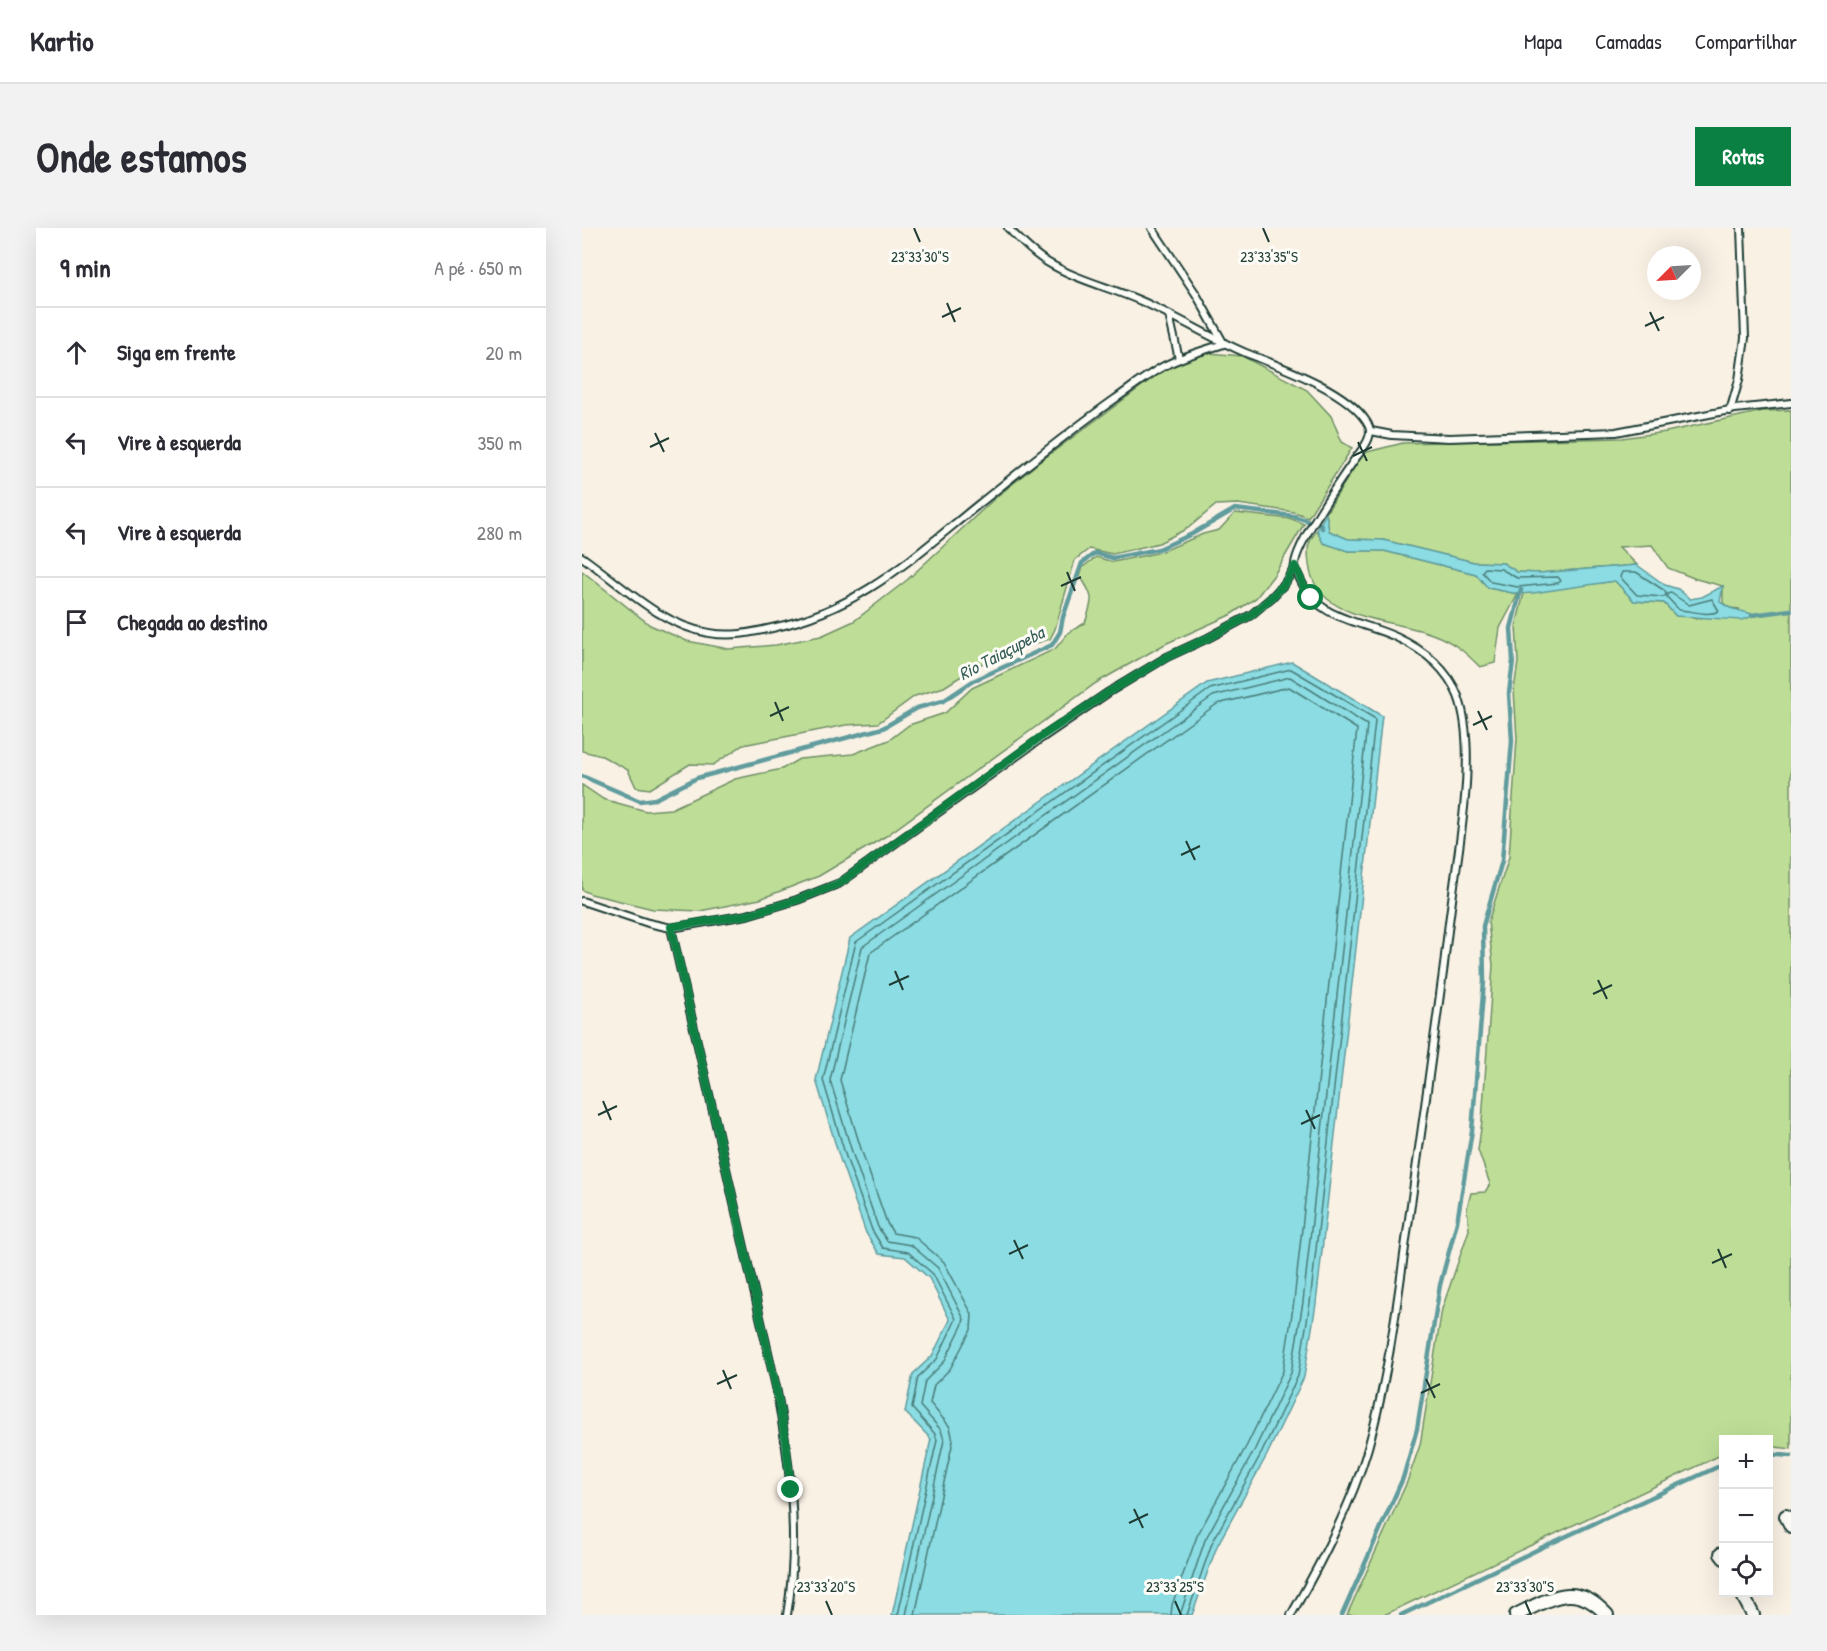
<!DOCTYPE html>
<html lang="pt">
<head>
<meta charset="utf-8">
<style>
	:root { --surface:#fff; --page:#f2f2f3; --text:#2b2b33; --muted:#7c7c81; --line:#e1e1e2; --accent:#0b8043 }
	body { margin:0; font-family:"Patrick Hand",sans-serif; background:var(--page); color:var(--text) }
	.controls { position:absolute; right:18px; bottom:18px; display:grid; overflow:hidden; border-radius:0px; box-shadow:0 6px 24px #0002 }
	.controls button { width:54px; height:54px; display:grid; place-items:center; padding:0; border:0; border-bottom:2px solid var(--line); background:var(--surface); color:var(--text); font:30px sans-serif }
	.compass { position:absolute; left:1065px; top:18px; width:54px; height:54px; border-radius:50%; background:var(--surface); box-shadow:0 6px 24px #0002; rotate:246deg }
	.stop { position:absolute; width:18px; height:18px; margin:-14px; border:4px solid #0b8043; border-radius:50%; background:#fff }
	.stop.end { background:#0b8043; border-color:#fff; box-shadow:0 2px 6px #0008 }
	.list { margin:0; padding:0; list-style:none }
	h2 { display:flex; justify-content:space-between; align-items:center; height:78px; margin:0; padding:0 24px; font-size:26px }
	h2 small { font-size:20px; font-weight:400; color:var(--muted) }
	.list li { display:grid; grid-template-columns:39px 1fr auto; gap:18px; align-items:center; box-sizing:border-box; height:90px; padding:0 24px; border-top:2px solid var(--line) }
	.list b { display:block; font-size:22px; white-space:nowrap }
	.list em { font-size:20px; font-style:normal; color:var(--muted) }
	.icon { flex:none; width:33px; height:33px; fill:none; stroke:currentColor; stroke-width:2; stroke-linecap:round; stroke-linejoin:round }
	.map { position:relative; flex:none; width:1209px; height:1387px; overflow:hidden; border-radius:0px }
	header { display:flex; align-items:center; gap:36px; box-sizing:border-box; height:84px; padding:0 30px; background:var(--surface); border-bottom:2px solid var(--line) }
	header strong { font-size:28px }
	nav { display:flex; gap:33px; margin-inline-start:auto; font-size:21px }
	.intro { display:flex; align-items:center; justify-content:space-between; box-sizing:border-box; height:144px; padding:0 36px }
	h1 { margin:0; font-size:42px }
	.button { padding:15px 27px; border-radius:0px; background:var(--accent); color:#fff; font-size:21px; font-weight:700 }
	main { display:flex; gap:36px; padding:0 36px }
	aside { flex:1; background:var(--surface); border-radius:0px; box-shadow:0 6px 24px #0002 }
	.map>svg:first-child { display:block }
	.green { fill:#bede97; stroke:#6e8e66; stroke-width:1.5 }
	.water { fill:#8bdce3; stroke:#609c9d; stroke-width:1.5 }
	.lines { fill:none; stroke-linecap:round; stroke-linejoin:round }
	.shore { stroke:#4a7d7a; stroke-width:1.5 }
	.stream { stroke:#609c9d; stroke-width:4.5 }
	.service-casing { stroke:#1f3d34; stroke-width:10 }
	.minor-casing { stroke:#1f3d34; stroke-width:16 }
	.service { stroke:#fdfcf7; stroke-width:6 }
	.minor { stroke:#fdfcf7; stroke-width:12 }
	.route { stroke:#0b8043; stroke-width:8 }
	.ticks { fill:none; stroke:#1f3d34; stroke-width:2 }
	.labels { text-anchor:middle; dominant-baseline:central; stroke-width:6; stroke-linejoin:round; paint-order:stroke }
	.water-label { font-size:18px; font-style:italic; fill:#355d57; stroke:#fdfcf7 }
	.ticks-label { font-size:15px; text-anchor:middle; fill:#1f3d34; stroke:#fdfcf7; stroke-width:6; stroke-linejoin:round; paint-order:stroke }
</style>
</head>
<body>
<header>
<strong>Kartio</strong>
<nav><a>Mapa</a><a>Camadas</a><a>Compartilhar</a></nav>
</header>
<div class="intro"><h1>Onde estamos</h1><a class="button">Rotas</a></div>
<main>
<aside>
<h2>9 min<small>A pé · 650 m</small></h2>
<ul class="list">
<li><svg class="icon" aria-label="ahead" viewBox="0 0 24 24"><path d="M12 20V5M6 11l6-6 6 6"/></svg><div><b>Siga em frente</b></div><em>20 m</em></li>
<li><svg class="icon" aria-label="left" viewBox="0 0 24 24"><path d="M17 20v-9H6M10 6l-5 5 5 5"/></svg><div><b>Vire à esquerda</b></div><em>350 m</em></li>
<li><svg class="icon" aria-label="left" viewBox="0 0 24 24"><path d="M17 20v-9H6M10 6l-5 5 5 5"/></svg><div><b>Vire à esquerda</b></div><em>280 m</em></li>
<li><svg class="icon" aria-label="arrive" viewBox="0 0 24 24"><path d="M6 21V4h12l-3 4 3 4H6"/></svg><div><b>Chegada ao destino</b></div></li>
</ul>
</aside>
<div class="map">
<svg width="1209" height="1387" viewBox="0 0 1209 1387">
	<rect width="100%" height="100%" fill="#faf1e5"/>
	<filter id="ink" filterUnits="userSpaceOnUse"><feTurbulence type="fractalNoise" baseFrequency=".0167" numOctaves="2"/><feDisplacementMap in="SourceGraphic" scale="12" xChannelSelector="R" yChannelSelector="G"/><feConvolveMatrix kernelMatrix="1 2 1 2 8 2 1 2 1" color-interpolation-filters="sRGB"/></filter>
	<g filter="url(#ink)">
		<g class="green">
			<path d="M627,125L660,128L725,162L749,188L760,214L770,220L726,289L712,284L656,276L634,277L606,300L577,315L531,326L507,321L493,332L473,401L468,411L423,425L397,437L362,459L333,468L296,495L264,497L161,517L131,537L108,536L68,561L54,559L46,542L20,528L0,523V343L68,397L105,413L147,421L194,417L239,408L272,393L325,352L411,272L456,235L591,135Z"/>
			<path d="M1209,182V1221L1187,1218L1186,1212H1142L1141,1226L802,1387H765L825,1254L838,1217L860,1081L887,1002L885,980L889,965L903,964L908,956L896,922L900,893L911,737L906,694L927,629L935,511L932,462L936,434L934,398L942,365L1033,353L1052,373L1082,375L1094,388H1105L1114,391L1158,381L1148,380L1141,375V358L1114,351L1086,340L1070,317L1037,319L1055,337L957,345L935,344L921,335L892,334L801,312L766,311L747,303L744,285L781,225L821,215L1040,210L1084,204L1181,183Z"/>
			<path d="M653,285L710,291L722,296L692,347L674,370L648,387L583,416L514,455L304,608L237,648L178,671L118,683L71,681L9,666L0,662V557L21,571L64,583L89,581L153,551L200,541L217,531L271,526L307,512L327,497L363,485L390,460L473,421L486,405L503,395C511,371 513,370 498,348L501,339L514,329L531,334L579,324L621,306L637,302Z"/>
			<path d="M735,302L741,315L766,323H802L894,346L906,360L936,366L918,400L913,435L898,439C882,423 872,414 850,406C808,390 733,393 727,336C725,320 725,315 735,302Z"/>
		</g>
		<g class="water">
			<path d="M744,285L747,303L766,311L801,312L892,334L921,335L935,344L957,345L1055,337L1083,357L1096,361L1108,371L1120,369L1141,358L1138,374L1148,380L1174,387L1160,392L1094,388L1082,375L1052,373L1033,353L951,365L936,366L906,360L894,346L802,323H766L741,315L735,302Z"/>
			<path d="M710,434L800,488L734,1076L722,1149L685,1227L635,1318L610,1387H310L349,1211L323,1184L331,1146L350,1128L368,1092L347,1050L323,1029L297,1026L284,1005L258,931L234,852L268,710L625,455Z"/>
		</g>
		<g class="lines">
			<g class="shore">
				<path d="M903,340L919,341L935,350L976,349L979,353L976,355L936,359L909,354L900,344Z"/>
				<path d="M1040,344H1054L1083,363L1084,367L1081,369L1055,367L1038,349Z"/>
				<path d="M1089,365L1107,377L1130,371L1137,383C1125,389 1109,382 1097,382L1085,369V366Z"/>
				<path d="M316,1387L355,1212L353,1206L330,1180L336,1149L355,1131L374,1091L351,1046L326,1024L301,1020L290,1002L264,929L241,852L274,714L628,461L709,441L792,490L793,493L728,1075L716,1148L680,1224L630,1315L605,1387"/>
				<path d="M324,1387L362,1212L359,1202L338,1178L343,1153L362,1134L380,1098L382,1091L356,1040L329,1017L305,1013L296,999L271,927L248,852L280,719L631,468L708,449L785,497L721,1074L709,1145L673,1221L623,1312L598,1387"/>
				<path d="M333,1387L371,1213L368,1199L348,1175L352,1157L368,1141L389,1102L390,1086L362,1034L333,1009L311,1005L305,995L280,924L258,852L288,725L635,476L707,459L775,501L712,1073L701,1143L665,1217L615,1308L590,1377L589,1387"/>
			</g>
			<g class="stream">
				<path d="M1170,387L1209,382"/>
				<path d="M0,548L58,573L73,571L115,550L301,500L335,480L361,473L391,453L470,417L478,404L481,389L500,335L513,325L531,330L577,321L610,306L653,281L711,288L739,297L740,300"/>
				<path d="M1186,1226L1209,1228"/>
				<path d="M760,1387L821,1250L835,1201L858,1057L875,994L890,903L902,753L901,698L920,633L930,513L927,465L931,433L929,400L939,362"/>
				<path d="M819,1387L963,1318L1142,1236"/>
			</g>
			<defs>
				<g id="service">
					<path d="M426,0C438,12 450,25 465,34C498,54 536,61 570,78C602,93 631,111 664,125C699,139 763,161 784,193C788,199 789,203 787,209C785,217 778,224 773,231C761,248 712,319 713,337C713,340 718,351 719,353C736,392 780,393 814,409C840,421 865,440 876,468C894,515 880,600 873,650C869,679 865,708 862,737C850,826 838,916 825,1005C815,1077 806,1150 786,1220C770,1275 738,1337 709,1387"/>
					<path d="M587,87L597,131"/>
					<path d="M1148,183L1157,152L1163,110L1159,0"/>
					<path d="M789,203L810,207L867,210L1034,204L1153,181L1209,175"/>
					<path d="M0,329C39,356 78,397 127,405C149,409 168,405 190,400C277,382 330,330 397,276C442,240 486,204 533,171C549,160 565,147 582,138C601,128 622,122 642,116L614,66L570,0"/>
					<path d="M0,673L66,695L89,700L194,1159C208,1234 218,1311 205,1387"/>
					<path d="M89,700L165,687L215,672L258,655L461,509L527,464L585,429L626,410L669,387L689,370L703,355L713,338"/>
				</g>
				<g id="minor">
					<path d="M1204,1288L1209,1298"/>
					<path d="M1139,1326L1142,1330"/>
					<path d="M1159,1364L1171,1387"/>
					<path d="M934,1387C970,1370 993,1352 1025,1387"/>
				</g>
			</defs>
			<use href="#service" class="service-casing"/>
			<use href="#minor" class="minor-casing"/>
			<use href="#service" class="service"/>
			<use href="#minor" class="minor"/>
		</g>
	</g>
	<g class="lines" filter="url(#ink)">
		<path class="route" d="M209,1262L204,1215L194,1159L89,699L165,687L215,672L258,655L460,508L527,464L585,429L626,410L669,387L689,370L703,355L713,338L723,361L729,370"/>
	</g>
	<path class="ticks" d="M332,0L338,14M681,0L687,14M365,75L373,94M1068,84L1077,103M360,89L379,80M1063,98L1082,89M73,205L82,224M776,214L785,233M68,219L87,210M771,228L790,219M485,344L493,363M479,358L499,349M193,474L201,493M896,483L905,502M188,488L207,479M891,497L910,488M604,613L613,632M599,627L618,618M313,743L321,762M1016,752L1025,771M307,757L327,748M1011,766L1030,757M21,873L29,892M724,882L733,901M16,887L35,878M719,896L738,887M432,1012L441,1031M1136,1021L1144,1040M427,1026L446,1017M1130,1035L1150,1026M141,1142L149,1161M844,1151L853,1170M135,1156L155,1147M839,1165L858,1156M552,1281L561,1300M547,1295L566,1286M244,1373L250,1387M593,1373L599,1387M943,1373L949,1387"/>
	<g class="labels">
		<g class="water-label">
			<text transform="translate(419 425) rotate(-28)">Rio Taiaçupeba</text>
		</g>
	</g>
	<g class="ticks-label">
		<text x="338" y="34">23°33'30"S</text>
		<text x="687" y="34">23°33'35"S</text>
		<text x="244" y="1364">23°33'20"S</text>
		<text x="593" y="1364">23°33'25"S</text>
		<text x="943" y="1364">23°33'30"S</text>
	</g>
</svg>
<div class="controls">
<button>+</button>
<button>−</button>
<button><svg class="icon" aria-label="locate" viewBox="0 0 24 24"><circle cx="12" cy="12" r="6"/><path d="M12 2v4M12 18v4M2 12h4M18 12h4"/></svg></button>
</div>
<svg class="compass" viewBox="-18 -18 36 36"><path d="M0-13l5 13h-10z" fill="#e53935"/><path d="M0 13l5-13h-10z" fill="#7c7c81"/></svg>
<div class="stop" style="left:729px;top:370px"></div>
<div class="stop end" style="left:209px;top:1262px"></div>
</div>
</main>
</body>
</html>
